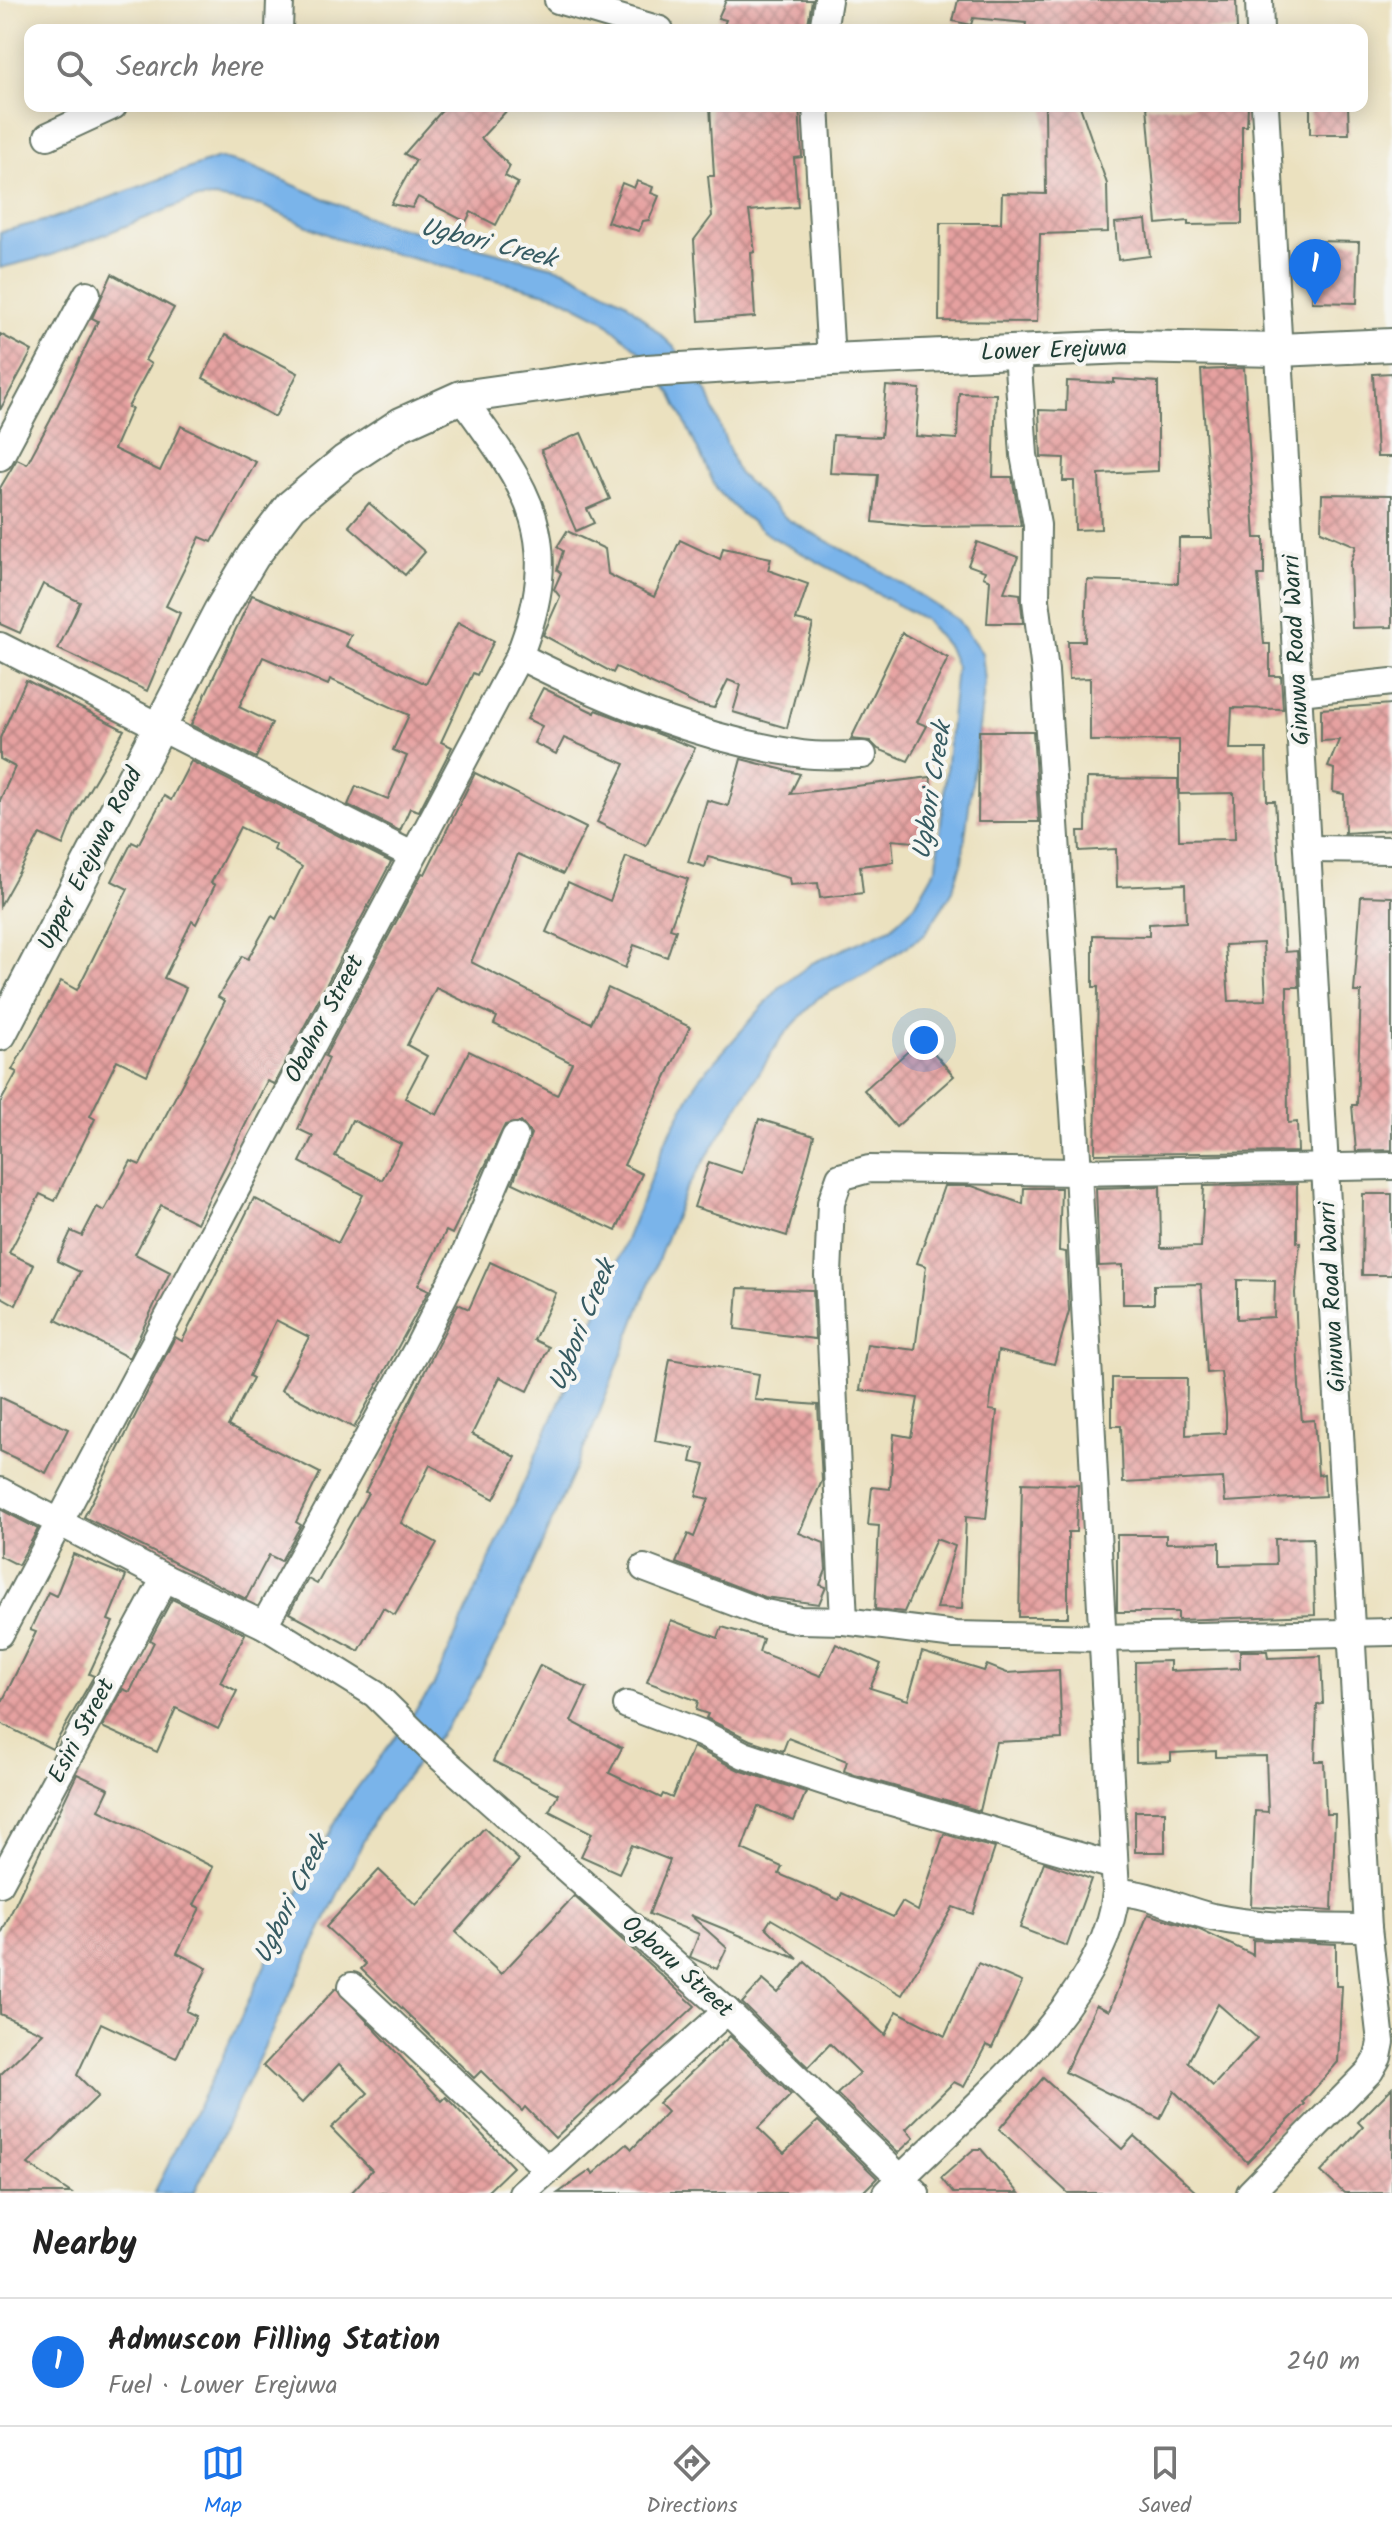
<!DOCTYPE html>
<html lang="en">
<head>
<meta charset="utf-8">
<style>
	:root { --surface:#fff; --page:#f6f6f6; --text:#222; --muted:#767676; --line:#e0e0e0; --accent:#1a73e8 }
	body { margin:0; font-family:Kalam,sans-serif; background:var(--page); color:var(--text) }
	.you { position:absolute; left:924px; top:1040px; width:28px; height:28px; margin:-20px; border:6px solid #fff; border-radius:50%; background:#1a73e8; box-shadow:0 0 0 12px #1a73e833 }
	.badge { display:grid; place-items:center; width:52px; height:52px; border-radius:50%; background:var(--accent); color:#fff; font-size:26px; font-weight:700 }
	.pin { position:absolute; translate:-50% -66px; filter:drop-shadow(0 2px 4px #0008) }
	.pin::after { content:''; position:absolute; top:42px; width:28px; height:24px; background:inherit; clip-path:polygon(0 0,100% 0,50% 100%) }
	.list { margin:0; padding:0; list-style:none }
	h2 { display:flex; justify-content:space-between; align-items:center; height:104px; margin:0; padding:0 32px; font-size:34px }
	h2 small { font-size:26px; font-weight:400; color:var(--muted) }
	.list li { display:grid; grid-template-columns:52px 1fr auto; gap:24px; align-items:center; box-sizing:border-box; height:128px; padding:0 32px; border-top:2px solid var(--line) }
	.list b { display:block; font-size:30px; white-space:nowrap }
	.list p { margin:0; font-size:26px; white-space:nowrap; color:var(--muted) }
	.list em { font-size:26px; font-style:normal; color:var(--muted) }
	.icon { flex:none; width:44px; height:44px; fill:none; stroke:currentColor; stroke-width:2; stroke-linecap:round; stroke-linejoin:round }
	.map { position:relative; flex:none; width:1392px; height:2193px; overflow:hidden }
	.search { position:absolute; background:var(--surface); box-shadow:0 4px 20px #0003; left:24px; right:24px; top:24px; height:88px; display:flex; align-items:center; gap:20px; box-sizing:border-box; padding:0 28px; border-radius:16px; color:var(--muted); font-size:30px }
	.sheet { height:232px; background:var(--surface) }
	nav { display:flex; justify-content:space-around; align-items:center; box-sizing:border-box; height:112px; border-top:2px solid var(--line); background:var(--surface); font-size:22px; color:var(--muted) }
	nav a { display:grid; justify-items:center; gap:4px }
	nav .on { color:var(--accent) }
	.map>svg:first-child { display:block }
	.water { fill:#7ab4ea; stroke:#4c788f; stroke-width:2 }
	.building { fill:url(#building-cross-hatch); fill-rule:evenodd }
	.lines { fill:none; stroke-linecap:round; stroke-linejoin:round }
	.minor-casing { stroke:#667665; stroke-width:30 }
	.tertiary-casing { stroke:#667665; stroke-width:36 }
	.minor { stroke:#fff; stroke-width:26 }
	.tertiary { stroke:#fff; stroke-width:32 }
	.labels { text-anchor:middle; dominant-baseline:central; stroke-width:8; stroke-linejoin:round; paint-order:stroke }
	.street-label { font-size:24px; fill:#1f3d34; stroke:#f6f6f2 }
	.water-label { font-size:26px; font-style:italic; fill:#365b62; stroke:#f6f6f2 }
</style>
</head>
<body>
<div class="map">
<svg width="1392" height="2193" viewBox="0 0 1392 2193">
	<defs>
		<pattern id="building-cross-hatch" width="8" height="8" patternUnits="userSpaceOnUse" patternTransform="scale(2)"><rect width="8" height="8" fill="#e6a1a0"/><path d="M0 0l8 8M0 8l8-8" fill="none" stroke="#ba8483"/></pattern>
	</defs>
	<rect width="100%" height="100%" fill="#f6f6f2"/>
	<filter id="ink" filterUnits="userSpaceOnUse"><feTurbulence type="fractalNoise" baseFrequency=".0125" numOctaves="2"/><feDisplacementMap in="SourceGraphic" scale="16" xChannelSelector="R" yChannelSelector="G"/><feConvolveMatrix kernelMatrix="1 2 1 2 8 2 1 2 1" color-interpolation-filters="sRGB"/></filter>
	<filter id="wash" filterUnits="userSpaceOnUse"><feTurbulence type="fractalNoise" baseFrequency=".006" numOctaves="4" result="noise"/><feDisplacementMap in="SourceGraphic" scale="32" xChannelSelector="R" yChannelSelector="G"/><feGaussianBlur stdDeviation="1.8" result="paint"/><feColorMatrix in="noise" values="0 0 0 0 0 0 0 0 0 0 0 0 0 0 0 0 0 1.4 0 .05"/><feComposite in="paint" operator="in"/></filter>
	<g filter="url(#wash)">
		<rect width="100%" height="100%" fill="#ebe1bf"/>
		<path class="water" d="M218,158L250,166L379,222L565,270L625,301L676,349L707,392L738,473L788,520L875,567L957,619L982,653L985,681L962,861L951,894L924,935L867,973L818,998L781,1038L684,1193L597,1419L504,1630L466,1700L374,1819L194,2193H154L218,2067L305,1878L345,1804L433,1687L579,1358L666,1140L698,1080L780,987L812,963L891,928L915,905L937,866L956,667L948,647L924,619L768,535L740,513L717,490L672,395L638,350L601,318L558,296L337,239L263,206L216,198L194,199L52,255L0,268V232L51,219Z"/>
		<g id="blocks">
			<g class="building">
				<path d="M726,0H812L807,30H722L726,20L718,18Z"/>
				<path d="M958,0H1236L1237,30H1025L1026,23L973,18L971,25L953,21Z"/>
				<path d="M446,106H511L481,138L510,166L505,176L518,183L496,225L471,212L466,222L418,197L412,208L391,204L416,160L404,154Z"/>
				<path d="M710,106H799L802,157L794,158L798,207L749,211L755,252L751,253L755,317L699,321L694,240L712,216L708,176H714Z"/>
				<path d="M1045,106H1080L1107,184L1108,232L1040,234L1037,322L939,321L940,223H1001L1002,193L1046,194Z"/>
				<path d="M1147,106H1248L1247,126H1242V224L1188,225V221L1157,224Z"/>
				<path d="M1310,106H1348L1349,134H1310Z"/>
				<path d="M637,181L653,187L651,193L659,196L649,220L643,221L639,231L607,222L622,183L634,188Z"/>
				<path d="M1146,220L1150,256L1118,260L1115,223Z"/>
				<path d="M1314,241L1359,242L1357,303L1312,302Z"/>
				<path d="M112,274L174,308L145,360L151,364L128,407L132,408L114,449L160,471L181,426L256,462L212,542L200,537L166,606L180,613L147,691L58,649L80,602L43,584L20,633L0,624V488L17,459L27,464L50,421L98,321L92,318Z"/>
				<path d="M0,334L32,351L0,410Z"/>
				<path d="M225,335L298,373L275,417L203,378Z"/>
				<path d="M1244,368L1255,538H1264V575H1258L1264,644H1270V676H1281L1283,709L1232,708L1230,749H1266L1267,801H1275L1285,952L1297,951L1299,987H1287L1288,1123L1297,1122L1298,1152L1095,1154L1098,987H1093V935L1149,936V924L1186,922L1185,884L1117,887L1116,849L1079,851L1078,831H1086L1087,778L1178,779L1179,840L1235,839L1234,793L1179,794V740L1090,741V678L1069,679L1068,641H1085L1087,580L1178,583L1179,538H1212L1201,370ZM1263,943L1266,1000L1229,1001L1225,945Z"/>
				<path d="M1392,373V457H1377L1373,374Z"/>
				<path d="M1114,379L1158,382V471L1099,474L1101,529L1075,530L1074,481H1063L1064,458L1041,457L1039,410L1066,411L1067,381L1114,383Z"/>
				<path d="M886,386L920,389L916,436L957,439L959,393L996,394L993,477H1012L1021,526L923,527L873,522L878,475L830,473L833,435L881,437Z"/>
				<path d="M581,433L610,499L587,509L594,523L576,531L541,450Z"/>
				<path d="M1322,494L1392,495V627L1352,628L1350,565L1356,546L1321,531Z"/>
				<path d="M369,503L425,552L405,575L349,526Z"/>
				<path d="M567,531L605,549L608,574L654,597L680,540L720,559L723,548L771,558L768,570L808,584L796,620L813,624L787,728L733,712L741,685L728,680L714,708L695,704L616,667L613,673L543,635L560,597L554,589L561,573L557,570L563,551L557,547Z"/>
				<path d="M977,542L1018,557L1004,592L1020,594L1023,623H987L990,580L983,577L985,571L968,565Z"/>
				<path d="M252,595L351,635L346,646L426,684L458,622L494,641L477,675L473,673L441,742L452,747L419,811L410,808L400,831L348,805L356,786L388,799L407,756L393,750L409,715L330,679L328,685L263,657L239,707L272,723L256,758L191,725Z"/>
				<path d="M902,633L948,658L917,722L927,726L908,761L878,749L870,741L851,739Z"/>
				<path d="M26,680L124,730L76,812L63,845L40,834L0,906V800L15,767L0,759V738Z"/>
				<path d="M543,688L595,713L596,710L695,748L646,846L597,822L625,764L564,738L556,754L534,743L542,726L527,719Z"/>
				<path d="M1392,704V830L1345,833L1344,794L1333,792L1334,769L1328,767L1339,740L1321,741V709Z"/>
				<path d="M979,731H1033L1039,822H978Z"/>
				<path d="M741,759L800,774L790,794L931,777L927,843L892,840L894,862L860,866L863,893L820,898L818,883L790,885L789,878L708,857L705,867L688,862L707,800L728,806Z"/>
				<path d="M191,761L391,862L274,1084L267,1081L197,1223L161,1205L135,1254L170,1272L129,1358L56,1320L80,1272L57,1261L71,1231L82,1236L97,1207L104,1211L131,1161L140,1165L225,1001L218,997L242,956L248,959L272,916L276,919L302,867L274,850L276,845L240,827L211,883L215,885L196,924L192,921L164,978L186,988L147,1075L117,1060L90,1116L95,1119L55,1201L40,1194L9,1253L34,1265L16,1305L0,1296V1103L17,1072L12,1070L61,981L77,990L99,946L128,889L112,881L132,842L138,845L164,796L171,800Z"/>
				<path d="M475,773L586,828L563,874L518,854L471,962L591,1023L608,988L690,1027L624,1165L642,1174L616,1231L513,1183L531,1134L521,1122L505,1125L452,1234L446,1231L418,1285L429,1290L354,1428L281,1390L309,1337L276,1320L249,1376L253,1378L228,1426L320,1473L296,1522L301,1525L281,1561L269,1555L246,1599L84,1517L175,1337L182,1341L254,1198L338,1243L363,1195L300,1162L313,1136L298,1129L329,1058L325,1056L422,873L425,874ZM436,988L497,1017L494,1024L572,1063L557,1095L469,1051L437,1115L405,1098L427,1056L407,1045ZM352,1120L401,1144L382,1180L335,1156Z"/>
				<path d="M626,857L688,879L670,928L676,930L667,957L634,945L625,968L546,932L568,882L610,901Z"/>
				<path d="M1361,896L1392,897V1150L1356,1151L1352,1105H1357L1361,992H1354Z"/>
				<path d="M922,1039L954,1076L896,1127L864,1090Z"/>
				<path d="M759,1119L814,1136L787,1236L694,1207L709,1162L742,1173Z"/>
				<path d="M1297,1184V1242L1300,1243L1295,1293L1299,1386L1302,1421L1314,1420L1318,1475L1324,1474L1325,1496L1225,1502L1223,1478L1123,1483L1121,1426H1112V1378H1187L1186,1435L1226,1433V1413L1221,1372L1207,1373L1201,1284L1154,1285V1304H1123V1265L1099,1266L1096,1188L1160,1186L1161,1248L1201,1247L1204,1186ZM1237,1280L1275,1281L1274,1317L1237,1319Z"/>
				<path d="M944,1186H972L1023,1204L1024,1188H1061L1059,1251L1066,1252L1069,1311L1054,1364L998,1351L989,1410L997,1411L986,1519L966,1517L962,1609L936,1608L955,1546L936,1539L904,1612L875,1609L879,1526L868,1525L872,1487L890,1489L894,1434L911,1437L918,1398L860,1390L867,1344L915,1350L926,1266L917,1263Z"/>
				<path d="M1363,1194H1392V1275H1362Z"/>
				<path d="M490,1262L556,1293L534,1340L549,1347L528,1391L500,1377L472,1434L516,1457L494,1499L430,1465L401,1523L437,1543L395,1615L383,1608L359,1651L289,1613L308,1579L317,1584L368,1493L365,1492L458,1304L469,1309Z"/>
				<path d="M738,1288L813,1290L815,1339L735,1329Z"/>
				<path d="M670,1359L759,1374L755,1400L818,1405L822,1481L799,1533L824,1543L826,1570L820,1585L826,1587L819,1604L764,1597L676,1563L688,1534L694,1537L709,1499L696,1496L705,1465L691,1462L694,1448L655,1441Z"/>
				<path d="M0,1397L68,1429L46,1473L0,1451Z"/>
				<path d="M1022,1483L1078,1485L1076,1532H1068V1617H1019Z"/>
				<path d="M0,1509L38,1529L18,1565L0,1556Z"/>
				<path d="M1117,1535H1166V1543L1220,1542V1565L1276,1564L1275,1539L1313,1538L1315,1615L1178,1620V1612H1117Z"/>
				<path d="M73,1554L126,1576L108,1620L113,1622L89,1674L94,1676L52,1749L0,1723V1706L36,1632L30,1630L48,1592L56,1596Z"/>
				<path d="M172,1599L245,1634L220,1682L237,1691L218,1729L176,1708L157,1752L102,1727L123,1689L130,1692L154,1642L150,1640Z"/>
				<path d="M671,1620L718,1638L722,1627L763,1639L759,1652L821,1676L836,1644L881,1664L870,1688L908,1700L922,1652L984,1671L987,1665L1007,1673L1059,1670L1062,1739L996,1742L980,1811L855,1775L844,1771L847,1761L788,1738L783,1751L750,1740L706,1718L708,1714L696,1710L698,1701L647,1682Z"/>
				<path d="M1240,1651H1267L1268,1658L1321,1656L1323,1704L1317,1705L1315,1761H1324L1326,1814H1335L1332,1911L1251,1906L1255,1811L1268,1812L1266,1756L1216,1757V1751L1171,1753V1761L1136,1762L1135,1662L1170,1661V1671L1240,1668Z"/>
				<path d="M540,1665L587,1688L571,1721L622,1748L609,1773L661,1798L663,1794L672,1798L693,1747L739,1770L806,1792L794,1821L758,1806L742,1849L782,1867L779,1874L839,1900L842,1893L893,1917L902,1902L918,1911L944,1834L995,1848L973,1914L953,1907L902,1995L771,1919L766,1927L798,1959L690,1915L727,1948L717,1969L690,1957L699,1934L649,1914L670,1860L632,1845L619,1873L581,1856L592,1833L549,1811L558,1794L493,1761Z"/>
				<path d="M77,1774L109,1789L99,1810L213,1867L194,1905L200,1908L177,1953L207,1968L186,2011L196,2016L176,2058L101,2023L77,2075L98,2096L28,2164L71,2193H0V2075L43,2033L0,2014V1936Z"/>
				<rect x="1135" y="1811" width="30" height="41"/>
				<path d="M484,1828L519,1860L456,1932L501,1974L574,1896L695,2006L555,2138L525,2107L522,2111L481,2071L474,2078L361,1969L366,1964L326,1927L379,1870L416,1905Z"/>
				<path d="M1044,1862L1091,1879L1067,1946L1020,1928Z"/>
				<path d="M1148,1914L1200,1930L1253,1955V1940L1336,1944V1986H1342L1338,2062L1303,2102L1305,2104L1247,2162L1174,2091L1160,2119L1065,2072L1096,2005L1109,2011ZM1218,2004L1257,2038L1213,2086L1188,2062Z"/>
				<path d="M805,1962L885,2035L897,2011L945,2036L978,1963L1022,1982L992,2048L986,2045L964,2087L954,2082L906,2129L914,2138L898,2153L837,2094L860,2073L830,2044L808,2067L742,2003L763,1980L778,1993Z"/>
				<path d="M336,1988L442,2101L446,2097L513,2167L486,2193H351L372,2170L331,2128L368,2093L339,2064L302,2103L263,2066Z"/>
				<path d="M730,2036L791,2095L758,2128L784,2153L818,2121L877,2178L862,2193H558L591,2170L593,2174L627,2144L632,2149L667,2112L658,2103Z"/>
				<path d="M1043,2078L1122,2149L1134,2136L1197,2193H1068L999,2129Z"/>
				<path d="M1392,2088V2193H1344L1321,2172L1363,2127L1358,2122Z"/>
				<path d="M974,2149H981L1019,2193H953L941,2178Z"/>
			</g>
		</g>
	</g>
	<g filter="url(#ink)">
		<use href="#blocks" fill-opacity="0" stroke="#667665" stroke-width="2"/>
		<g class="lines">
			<defs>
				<g id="minor">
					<path d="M558,0L660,30"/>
					<path d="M1259,0L1260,30"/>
					<path d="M279,30L280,0"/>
					<path d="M823,30L828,0"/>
					<path d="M816,106L831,360"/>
					<path d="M48,136L113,106"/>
					<path d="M0,457L87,294"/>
					<path d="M0,646L412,855"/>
					<path d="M519,656C608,701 702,740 802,754C822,757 843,755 863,755"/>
					<path d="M1299,692L1392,682"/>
					<path d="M1309,849L1392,850"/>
					<path d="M0,1491L165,1578L264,1625L375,1694L430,1748L727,2011L916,2193"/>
					<path d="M644,1568L760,1612L800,1620L844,1621L955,1635L1101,1638L1392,1632"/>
					<path d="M844,1621L828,1275L831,1203L840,1177L869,1169L1078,1172L1392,1166"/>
					<path d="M264,1625L417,1349L465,1254L515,1137"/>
					<path d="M0,1634L519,656C565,538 530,491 461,397"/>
					<path d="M627,1705L701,1733L744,1755L850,1790L1114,1866"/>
					<path d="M0,1883L165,1578"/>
					<path d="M1116,1892C1150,1893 1179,1909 1212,1917C1263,1928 1316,1927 1368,1928"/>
					<path d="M352,1986L548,2170"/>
					<path d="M522,2193L727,2011"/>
					<path d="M886,2193C961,2116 1106,2004 1116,1892L1078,1172L1045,671L1036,600L1037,525L1024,455L1017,352"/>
					<path d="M1250,2193L1370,2071L1378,2057L1381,2042L1368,1928L1265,106"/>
				</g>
				<path id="tertiary" d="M0,1034L220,611L253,556L291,506L345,461L401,424L461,397L647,371L831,360L1126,347L1279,350L1392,345"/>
			</defs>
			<use href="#minor" class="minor-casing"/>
			<use href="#tertiary" class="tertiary-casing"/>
			<use href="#minor" class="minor"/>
			<use href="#tertiary" class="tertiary"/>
		</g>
	</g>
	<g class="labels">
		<g class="street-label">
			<text transform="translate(1054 351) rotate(-2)">Lower Erejuwa</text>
			<text transform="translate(1297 650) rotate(-93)">Ginuwa Road Warri</text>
			<text transform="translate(91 859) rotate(-63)">Upper Erejuwa Road</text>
			<text transform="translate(325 1019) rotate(-62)">Obahor Street</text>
			<text transform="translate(1333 1297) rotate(-93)">Ginuwa Road Warri</text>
			<text transform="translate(82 1731) rotate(-62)">Esiri Street</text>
			<text transform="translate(677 1967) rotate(42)">Ogboru Street</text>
		</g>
		<g class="water-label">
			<text transform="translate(488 244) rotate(14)">Ugbori Creek</text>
			<text transform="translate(933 791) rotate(-81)">Ugbori Creek</text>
			<text transform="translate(583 1326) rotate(-68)">Ugbori Creek</text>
			<text transform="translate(292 1900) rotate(-64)">Ugbori Creek</text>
		</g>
	</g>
</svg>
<div class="you"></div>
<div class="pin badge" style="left:1315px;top:305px">1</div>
<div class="search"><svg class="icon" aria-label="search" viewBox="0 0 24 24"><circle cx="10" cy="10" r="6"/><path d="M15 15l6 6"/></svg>Search here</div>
</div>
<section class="sheet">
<h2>Nearby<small></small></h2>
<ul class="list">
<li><span class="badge">1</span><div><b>Admuscon Filling Station</b><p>Fuel · Lower Erejuwa</p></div><em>240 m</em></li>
</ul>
</section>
<nav>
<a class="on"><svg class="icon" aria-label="map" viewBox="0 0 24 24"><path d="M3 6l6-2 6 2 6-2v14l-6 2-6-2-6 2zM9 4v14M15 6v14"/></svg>Map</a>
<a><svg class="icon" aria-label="directions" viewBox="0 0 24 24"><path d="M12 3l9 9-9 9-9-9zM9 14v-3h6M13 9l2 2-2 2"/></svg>Directions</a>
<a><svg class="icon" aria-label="saved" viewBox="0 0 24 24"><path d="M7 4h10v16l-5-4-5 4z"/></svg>Saved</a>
</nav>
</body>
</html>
